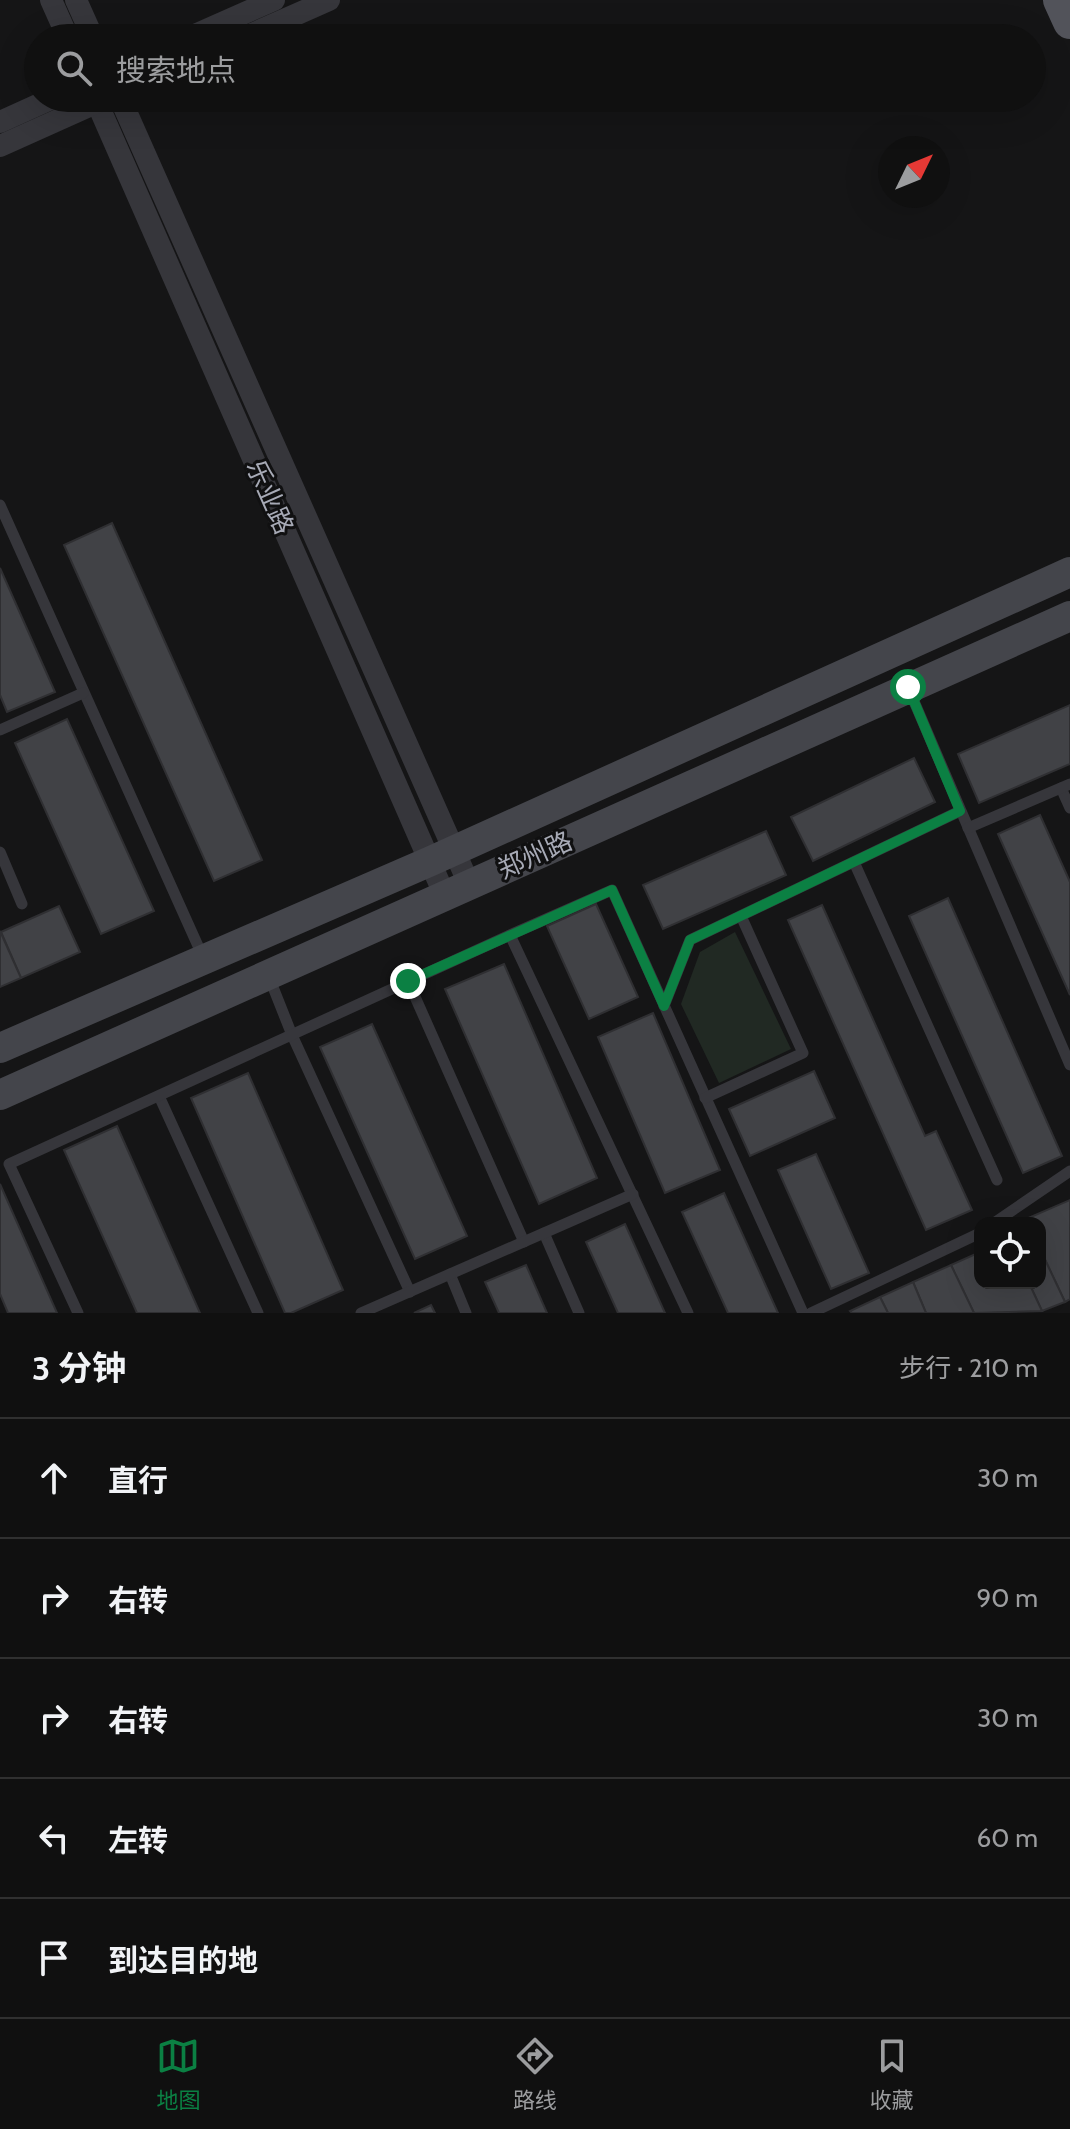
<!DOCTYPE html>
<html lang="zh">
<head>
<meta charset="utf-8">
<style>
	:root { --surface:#101010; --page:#1e1e1e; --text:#f1f3f6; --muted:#9c9d9f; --line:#303030; --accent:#0b8043 }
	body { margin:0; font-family:Cabin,"Noto Sans SC",sans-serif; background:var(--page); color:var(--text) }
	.controls { position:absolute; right:24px; bottom:24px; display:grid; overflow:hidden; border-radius:16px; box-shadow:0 8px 32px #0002 }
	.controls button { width:72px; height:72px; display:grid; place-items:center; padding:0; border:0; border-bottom:2px solid var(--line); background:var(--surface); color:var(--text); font:40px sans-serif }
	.compass { position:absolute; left:878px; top:136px; width:72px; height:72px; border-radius:50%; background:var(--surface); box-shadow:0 8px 32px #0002; rotate:47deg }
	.stop { position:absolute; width:24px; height:24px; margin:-18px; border:6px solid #0b8043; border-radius:50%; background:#fff }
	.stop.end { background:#0b8043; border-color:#fff; box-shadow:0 2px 8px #0008 }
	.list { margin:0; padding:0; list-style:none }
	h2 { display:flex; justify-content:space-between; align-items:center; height:104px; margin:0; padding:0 32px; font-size:34px }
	h2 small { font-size:26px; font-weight:400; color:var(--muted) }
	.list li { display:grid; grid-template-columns:52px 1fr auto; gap:24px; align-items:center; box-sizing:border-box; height:120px; padding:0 32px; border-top:2px solid var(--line) }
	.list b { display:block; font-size:30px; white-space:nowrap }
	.list em { font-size:26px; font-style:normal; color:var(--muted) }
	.icon { flex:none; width:44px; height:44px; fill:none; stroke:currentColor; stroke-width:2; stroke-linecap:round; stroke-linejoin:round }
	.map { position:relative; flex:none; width:1070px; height:1313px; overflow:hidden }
	.search { position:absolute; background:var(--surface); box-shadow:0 8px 32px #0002; left:24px; right:24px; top:24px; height:88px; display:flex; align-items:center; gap:20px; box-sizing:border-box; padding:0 28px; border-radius:44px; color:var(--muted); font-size:30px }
	.sheet { height:704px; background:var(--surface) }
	nav { display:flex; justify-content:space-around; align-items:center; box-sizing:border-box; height:112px; border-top:2px solid var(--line); background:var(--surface); font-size:22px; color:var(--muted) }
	nav a { display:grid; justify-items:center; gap:4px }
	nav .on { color:var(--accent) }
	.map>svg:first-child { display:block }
	.green { fill:#212923 }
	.building { fill:#414246; stroke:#2f2f32; stroke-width:2 }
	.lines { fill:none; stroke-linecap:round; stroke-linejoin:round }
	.lane { stroke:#36363b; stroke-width:11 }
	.street { stroke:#36363b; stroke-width:22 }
	.secondary { stroke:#44454b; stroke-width:30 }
	.primary { stroke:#52535a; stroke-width:34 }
	.route { stroke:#0b8043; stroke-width:10 }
	.labels { text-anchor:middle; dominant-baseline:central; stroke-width:6; stroke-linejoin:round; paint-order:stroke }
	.street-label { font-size:26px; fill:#a7aab6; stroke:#101011 }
</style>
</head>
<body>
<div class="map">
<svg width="1070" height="1313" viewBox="0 0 1070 1313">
	<rect width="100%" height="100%" fill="#151516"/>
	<path class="green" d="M735,932L791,1049L719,1083L681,1004L700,952Z"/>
	<g class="building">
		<path d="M112,523L262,860L214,881L64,545Z"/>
		<path d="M0,568L55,692L7,712L0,695Z"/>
		<path d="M1070,705V764L979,803L958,754Z"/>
		<path d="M67,719L154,911L101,934L15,743Z"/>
		<path d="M914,758L935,802L813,861L791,817Z"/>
		<path d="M1040,815L1070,882V995L998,834Z"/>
		<path d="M766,831L786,875L663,929L643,885Z"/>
		<path d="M948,898L1062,1156L1023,1173L909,916Z"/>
		<path d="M596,904L638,997L589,1019L547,926Z"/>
		<path d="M822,905L925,1136L936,1131L972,1210L926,1230L788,920Z"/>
		<path d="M59,906L80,952L21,978L1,932Z"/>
		<path d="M0,931L21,978L0,987Z"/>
		<path d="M504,964L597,1178L539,1204L445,989Z"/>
		<path d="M653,1013L720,1170L665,1193L598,1037Z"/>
		<path d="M372,1024L467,1236L415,1259L320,1047Z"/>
		<path d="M814,1071L835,1118L750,1156L729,1109Z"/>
		<path d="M248,1073L343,1290L291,1313H285L191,1098Z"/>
		<path d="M117,1126L200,1313H137L64,1150Z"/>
		<path d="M816,1154L869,1273L831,1289L778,1170Z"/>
		<path d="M0,1184L57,1313H8L0,1294Z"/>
		<path d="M724,1193L778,1313H728L682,1212Z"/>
		<path d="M1070,1200V1299L1065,1302L1040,1249V1223H1028L1026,1219Z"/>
		<path d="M625,1224L665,1313H618L586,1242Z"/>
		<path d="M1040,1249L1065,1302L1042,1311L1029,1283H1040Z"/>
		<path d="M980,1252V1283H1029L1042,1311L974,1313L951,1265Z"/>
		<path d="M526,1265L547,1313H499L485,1282Z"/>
		<path d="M951,1265L974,1313H926L913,1282Z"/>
		<path d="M913,1282L926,1313H888L880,1297Z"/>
		<path d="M880,1297L888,1313H852L850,1311Z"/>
		<path d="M431,1305L435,1313H414Z"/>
	</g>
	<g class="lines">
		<g class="lane">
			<path d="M0,505L203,957"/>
			<path d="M910,692L1070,1065"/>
			<path d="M0,730L83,693"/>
			<path d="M1061,788L1070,808"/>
			<path d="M968,828L1070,784"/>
			<path d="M0,852L22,904"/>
			<path d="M854,862L997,1180"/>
			<path d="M510,935L612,890L803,1313"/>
			<path d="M269,977L292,1035L410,1292"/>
			<path d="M408,981L524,1242"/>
			<path d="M664,1006L690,940L960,811"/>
			<path d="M159,1096L258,1313"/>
			<path d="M705,1098L803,1053L741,916"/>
			<path d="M994,1223L1070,1171"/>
			<path d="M544,1233L579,1313"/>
			<path d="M450,1274L466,1313"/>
			<path d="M78,1313L9,1164L510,935L688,1313"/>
			<path d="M361,1313L633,1194"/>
			<path d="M811,1313L980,1233"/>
		</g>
		<g class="street">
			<path d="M51,0L68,38"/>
			<path d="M76,0L93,38"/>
			<path d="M188,38L274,0"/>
			<path d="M243,38L329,0"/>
			<path d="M95,98L445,896"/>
			<path d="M120,98L469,884"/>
			<path d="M0,122L53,98"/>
			<path d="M0,146L107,98"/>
		</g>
		<g class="secondary">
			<path d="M0,1048L431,861L1070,572"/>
			<path d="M0,1095L1070,616"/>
		</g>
		<path class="primary" d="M1060,0L1070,22"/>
	</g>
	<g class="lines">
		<path class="route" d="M408,981L612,890L664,1006L690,940L960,811L908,687"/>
	</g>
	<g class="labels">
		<g class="street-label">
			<text transform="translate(270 497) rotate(66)">乐业路</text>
			<text transform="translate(535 855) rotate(-24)">郑州路</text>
		</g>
	</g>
</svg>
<div class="controls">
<button><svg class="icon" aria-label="locate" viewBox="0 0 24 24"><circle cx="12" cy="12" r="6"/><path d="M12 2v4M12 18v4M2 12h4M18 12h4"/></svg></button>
</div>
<svg class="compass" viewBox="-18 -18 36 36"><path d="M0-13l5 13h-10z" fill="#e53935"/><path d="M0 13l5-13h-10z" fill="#9c9d9f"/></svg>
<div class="stop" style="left:908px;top:687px"></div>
<div class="stop end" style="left:408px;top:981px"></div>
<div class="search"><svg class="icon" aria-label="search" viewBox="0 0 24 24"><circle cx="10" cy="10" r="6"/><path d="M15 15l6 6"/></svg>搜索地点</div>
</div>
<section class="sheet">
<h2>3 分钟<small>步行 · 210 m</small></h2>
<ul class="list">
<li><svg class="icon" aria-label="ahead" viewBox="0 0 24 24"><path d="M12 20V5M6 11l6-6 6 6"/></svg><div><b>直行</b></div><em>30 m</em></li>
<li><svg class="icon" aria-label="right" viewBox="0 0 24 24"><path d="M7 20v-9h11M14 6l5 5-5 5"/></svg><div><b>右转</b></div><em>90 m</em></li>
<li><svg class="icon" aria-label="right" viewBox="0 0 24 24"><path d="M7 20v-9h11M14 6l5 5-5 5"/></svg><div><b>右转</b></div><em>30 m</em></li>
<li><svg class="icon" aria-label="left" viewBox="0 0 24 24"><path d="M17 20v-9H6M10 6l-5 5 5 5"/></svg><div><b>左转</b></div><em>60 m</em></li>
<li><svg class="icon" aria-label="arrive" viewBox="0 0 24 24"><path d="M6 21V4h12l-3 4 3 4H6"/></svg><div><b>到达目的地</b></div></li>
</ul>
</section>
<nav>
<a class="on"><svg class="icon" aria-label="map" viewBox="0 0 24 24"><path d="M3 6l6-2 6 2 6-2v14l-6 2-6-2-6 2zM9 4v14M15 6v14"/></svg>地图</a>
<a><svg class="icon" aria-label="directions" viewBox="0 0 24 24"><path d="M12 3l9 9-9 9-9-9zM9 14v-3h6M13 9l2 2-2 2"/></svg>路线</a>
<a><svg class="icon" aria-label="saved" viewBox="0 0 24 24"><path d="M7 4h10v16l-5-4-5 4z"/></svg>收藏</a>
</nav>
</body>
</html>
